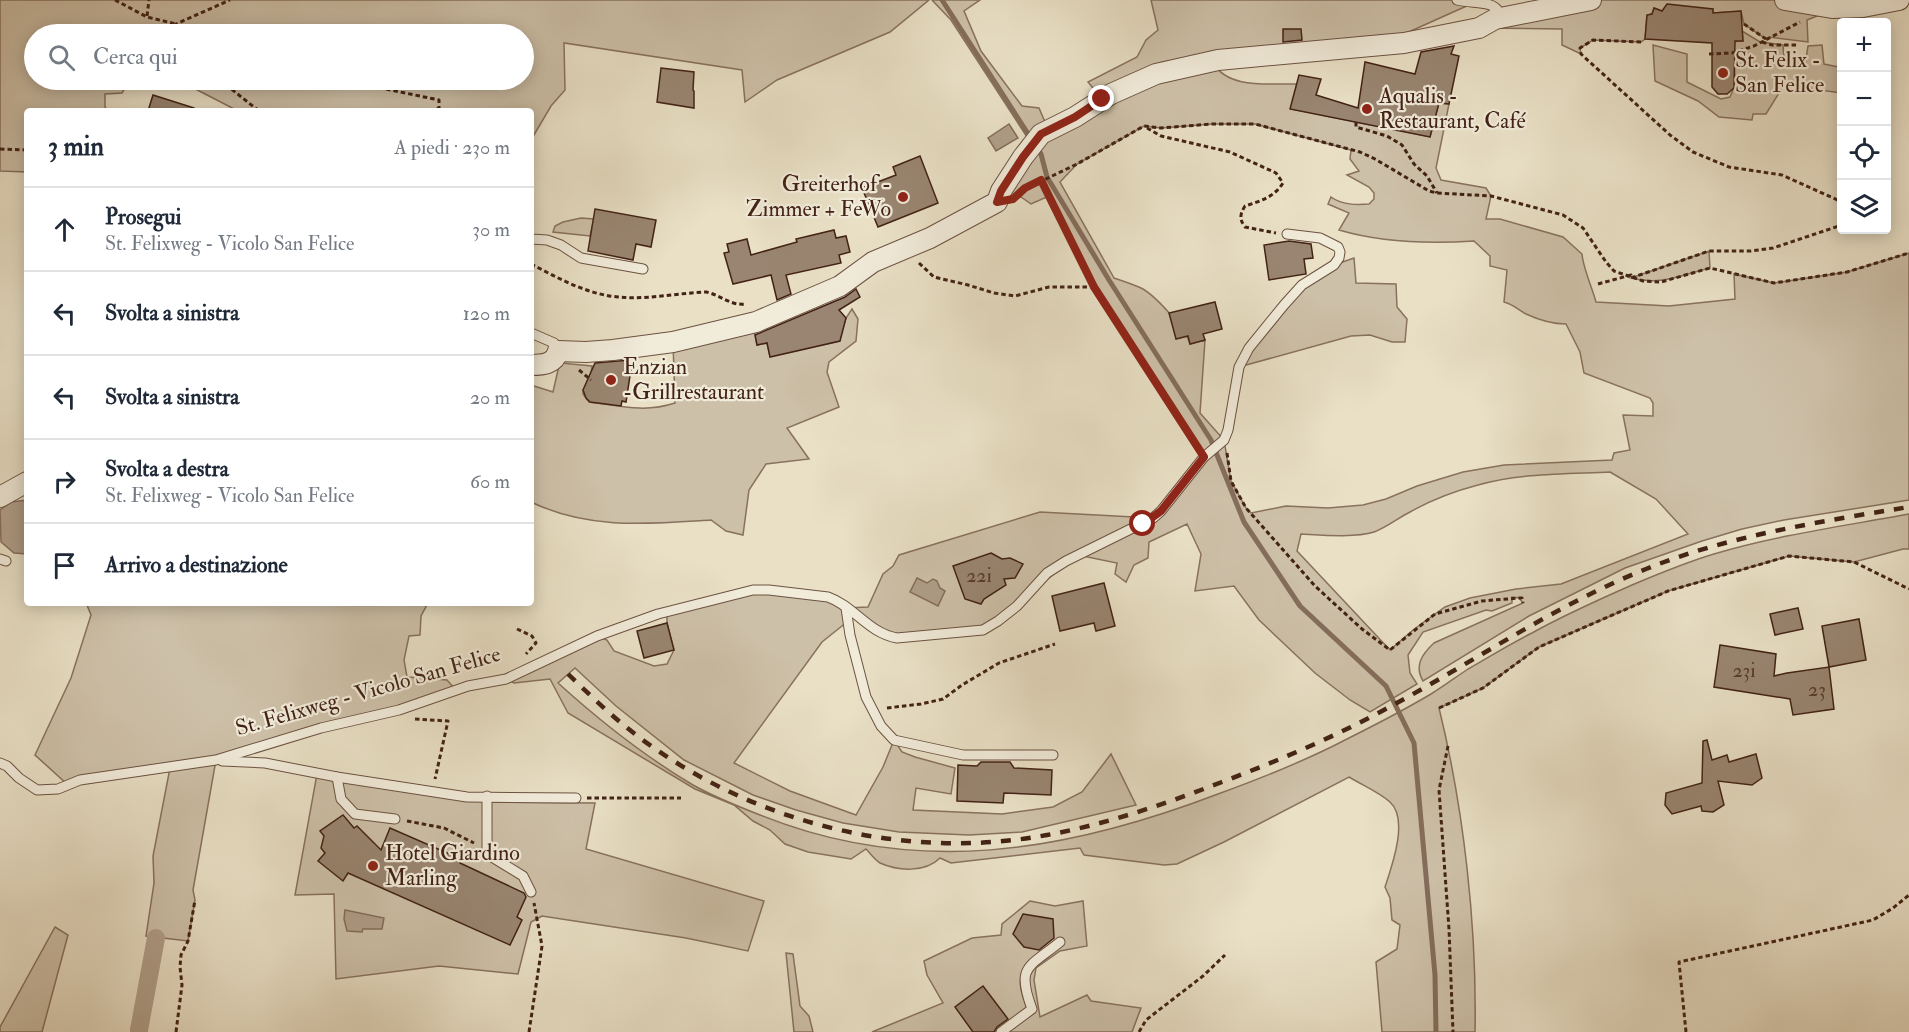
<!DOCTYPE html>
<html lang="it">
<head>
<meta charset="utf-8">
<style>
	:root { --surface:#fff; --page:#f2f2f3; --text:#1f2937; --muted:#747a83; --line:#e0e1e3 }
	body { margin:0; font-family:"IM FELL Double Pica",serif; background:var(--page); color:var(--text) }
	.controls { position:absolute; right:18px; top:18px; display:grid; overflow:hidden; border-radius:6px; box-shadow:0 3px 15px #0003 }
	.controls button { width:54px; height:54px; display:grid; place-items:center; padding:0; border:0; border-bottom:2px solid var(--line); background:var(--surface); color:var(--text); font:30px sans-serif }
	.stop { position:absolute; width:18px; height:18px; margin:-14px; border:4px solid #8f2418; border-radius:50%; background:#fff }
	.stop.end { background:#8f2418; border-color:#fff; box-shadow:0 2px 6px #0008 }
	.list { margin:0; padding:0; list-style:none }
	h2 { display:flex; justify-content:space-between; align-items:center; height:78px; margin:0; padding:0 24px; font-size:26px }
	h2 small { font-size:20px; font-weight:400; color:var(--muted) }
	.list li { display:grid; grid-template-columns:39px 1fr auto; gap:18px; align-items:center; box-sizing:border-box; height:84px; padding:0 24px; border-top:2px solid var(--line) }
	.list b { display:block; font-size:22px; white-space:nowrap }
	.list p { margin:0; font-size:20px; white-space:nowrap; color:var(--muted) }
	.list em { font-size:20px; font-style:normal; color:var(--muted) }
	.icon { flex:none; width:33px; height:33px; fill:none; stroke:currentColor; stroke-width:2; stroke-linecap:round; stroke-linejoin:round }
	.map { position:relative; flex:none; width:1909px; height:1032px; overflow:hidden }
	.search { position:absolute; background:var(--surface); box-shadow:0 3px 15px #0003; left:24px; top:24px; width:510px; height:66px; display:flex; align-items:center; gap:15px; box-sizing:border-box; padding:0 21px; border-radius:33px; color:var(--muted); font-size:22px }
	.panel { position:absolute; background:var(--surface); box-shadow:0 3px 15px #0003; left:24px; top:108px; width:510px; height:498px; border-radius:6px }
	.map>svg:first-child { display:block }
	.green { fill:#cdc0a8; stroke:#88715e; stroke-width:1.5; fill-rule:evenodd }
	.water { fill:#b09f8a; stroke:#846d5b; stroke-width:1.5 }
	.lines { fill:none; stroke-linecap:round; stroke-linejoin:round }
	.stream { stroke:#846d5b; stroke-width:5 }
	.canal { stroke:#b09f8a; stroke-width:18 }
	.building { fill:#998571; stroke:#422215; stroke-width:1.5 }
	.lane-casing { stroke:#6c5241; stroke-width:11 }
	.street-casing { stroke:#6c5241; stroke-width:22 }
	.path { stroke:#422215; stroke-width:3; stroke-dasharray:4.5 3; stroke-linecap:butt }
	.lane { stroke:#f1ebda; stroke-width:9 }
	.street { stroke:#f1ebda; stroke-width:20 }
	.rail { stroke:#422215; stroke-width:4.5; stroke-dasharray:10 10; stroke-linecap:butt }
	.route { stroke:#8f2418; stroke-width:8 }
	.poi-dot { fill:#8f2418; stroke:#f1ebda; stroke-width:2 }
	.labels { text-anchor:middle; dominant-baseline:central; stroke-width:4.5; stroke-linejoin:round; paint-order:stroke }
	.number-label { font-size:20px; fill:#583b2c }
	.poi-label { font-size:22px; fill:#422215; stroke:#f1ebda; text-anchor:start }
	.street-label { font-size:22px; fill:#422215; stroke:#f1ebda }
</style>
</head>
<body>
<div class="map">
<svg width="1909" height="1032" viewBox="0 0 1909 1032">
	<rect width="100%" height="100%" fill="#e9e0c6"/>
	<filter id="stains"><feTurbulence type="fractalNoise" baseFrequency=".00333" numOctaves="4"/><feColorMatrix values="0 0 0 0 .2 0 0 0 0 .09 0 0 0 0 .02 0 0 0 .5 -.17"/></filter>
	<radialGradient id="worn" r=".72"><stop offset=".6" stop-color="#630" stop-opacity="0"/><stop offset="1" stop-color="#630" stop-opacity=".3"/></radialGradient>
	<g class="green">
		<path d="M0,0H929L890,32L777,80L745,102L742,70L564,43L565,90L551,106L531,140V111H238L178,80H524V34H34V80H130L122,93L105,94V107L108,111H27V172L0,171Z"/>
		<path d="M932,0H980L964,11L981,51L1022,106L1039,108L1045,122L1102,99L1088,82L1137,57L1146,40L1158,30L1151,0H1480L1402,35L1273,48L1162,62L1156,74L1212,62C1229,90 1268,83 1297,84L1291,109L1430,137L1439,103L1449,104L1436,168L1441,180L1486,188L1491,196L1486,219H1500L1563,237L1582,254C1583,268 1592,287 1596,302L1669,306L1735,299L1734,274L1774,283L1847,272L1909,253V500L1784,520L1742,529L1702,541L1625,568L1529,616L1423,681C1414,666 1422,654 1434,643L1523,603L1519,598L1512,597V603L1492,611L1486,610L1423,632L1408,655L1410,673L1417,684L1370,712L1350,700L1315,673L1259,620L1234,586L1195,591L1201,554L1187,524L1149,542L1148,558L1134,565L1126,582L1115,574L1117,563L1078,555L983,630L897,638L846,608L847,622L822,642L734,763L790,791L856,815L883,767L894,740L902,752L915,757L955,768L951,794L916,788L913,810L1002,814L1053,807L1082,792L1111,754L1136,805L1022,832L969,835L899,832L843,823L796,810L753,795L684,760L616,706L575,668L558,683C600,721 644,756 693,785C714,797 737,806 760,815C916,878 1066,852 1218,794C1262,778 1305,761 1347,739C1375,725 1404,710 1431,694C1444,686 1456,677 1468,669C1489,657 1510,644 1532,633C1564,615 1598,600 1632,585C1658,574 1687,562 1714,554C1778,535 1844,526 1909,514V549H1903L1854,562L1789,556L1668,591L1539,647L1483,688L1439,708C1464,810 1477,927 1475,1032H1382L1376,962L1397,949L1400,925L1392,920L1390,898L1385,887C1392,866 1409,819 1390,802C1379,792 1362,785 1349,777L1224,842L1177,864L1164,865L1084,855L1080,848L951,863L940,858C925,873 898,871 880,863C875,860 870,853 866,849L851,859L808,852L785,844L770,830L753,821L734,805L695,789L568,713L550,679L514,683L506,679L597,636L607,640L614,651L654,666L667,664L674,650L667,623V612L740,593L820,595L846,608L868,607L883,574L893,566L899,555L1040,512L1153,518L1204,458L1094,287L1049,196L1031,204L1021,197L997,202L1029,140L951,20ZM1212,124H1255L1351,150L1350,159L1359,171L1347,175L1369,187L1374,193V199L1369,204C1356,205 1342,205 1331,197L1328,204L1349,213L1339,230C1383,243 1428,244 1474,241L1490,256V266L1507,270L1504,302C1513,304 1518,310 1526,314C1539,320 1552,324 1566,324L1580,352L1584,373L1650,398L1653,403V416L1623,415L1630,450L1614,453L1612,460L1504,465L1463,472L1417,486L1386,499L1363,505L1328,508L1286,506L1251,513L1246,508L1231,481L1224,440L1200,413L1205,340L1190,344C1186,329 1155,295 1141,288C1132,284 1123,281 1114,278L1060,182L1077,164L1144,126L1161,128ZM1610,472L1656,499L1688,534L1561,584L1516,589L1470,598L1445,607L1413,630L1390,650L1297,551L1301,534C1321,535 1355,538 1374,532C1386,528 1398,518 1410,512C1431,500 1455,491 1478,485C1520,473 1566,474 1610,472Z"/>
		<path d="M1591,0H1785L1822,14L1807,20L1808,42L1769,37L1766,39L1744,24L1741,11L1713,13V9L1662,11L1654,8L1652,14L1647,15L1645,39L1641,42L1593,40L1580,48L1581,54L1562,45V29L1479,28Z"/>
		<path d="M1742,31L1760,42L1783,45L1784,58L1798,57L1805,65L1808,46L1822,45L1824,64L1839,67L1841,93L1784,85L1766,114H1753L1752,120L1719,117L1698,101L1655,81L1653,45L1687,54V82L1721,99L1730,97C1739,78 1735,60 1726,42L1743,41Z"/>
		<path d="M581,218L594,219L590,236L553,232L555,226L563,222Z"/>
		<path d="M1709,251L1710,268C1681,275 1661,286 1631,278Z"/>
		<path d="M1354,258L1356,283L1396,284L1397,307L1407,319L1405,342H1392L1370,335L1351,336L1239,367L1284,305L1334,265Z"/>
		<path d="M852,309L858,319L856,341L829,362L827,372L839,407L787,428L809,459L766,464L749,490L743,535L726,531L711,520C648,524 589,530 531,502V385L553,392L558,370L561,363L592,366L590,383L583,390V394L589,402C620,406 645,413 675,403L673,342L753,323L757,345L767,343L770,356L839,341L846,318Z"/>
		<path d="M87,603H428L421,616L420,635L409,636L404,660L407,677L447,680L456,690L216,760L193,890L195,900L188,941L146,936L154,883L153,856L170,768L68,785L35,755L71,678L91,615L87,605Z"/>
		<path d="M317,774L487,802L595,803L586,849L764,901L748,951L686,938L542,916L531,922L518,974L439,966L336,979L334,894L295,895Z"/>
		<path d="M1030,901L1055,906L1083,901L1087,946L1060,951L1036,968L1034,980L1040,1017L1087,995L1091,1001L1141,1008L1132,1032H872L943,1003L927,975L924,961L972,938L1001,935L1002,924Z"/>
		<path d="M55,927L68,935L42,1032H0V1027Z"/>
		<path d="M786,953L793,954L800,1006L809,1016L813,1032H794Z"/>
	</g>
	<g class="water">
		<path d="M1009,124L1018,138L996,151L988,138Z"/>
		<path d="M27,500V554L14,553L1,542L0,510L11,502Z"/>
		<path d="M917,578L927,583L933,579L937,581L940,588L945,591L938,606L910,592Z"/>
		<path d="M345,910L384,918L382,929H363L362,932L347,931L344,919Z"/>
	</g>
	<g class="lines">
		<g class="stream">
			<path d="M942,0L1032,140"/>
			<path d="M1037,148L1041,154L1047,177L1109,280L1211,440L1244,522L1300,606L1386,686L1414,743L1435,975L1436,1032"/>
		</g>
		<path class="canal" d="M139,1030L156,938"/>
	</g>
	<g class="building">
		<path d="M1667,4L1713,9V13L1741,11L1743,41H1735L1734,88L1727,94H1718L1712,87V43L1645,39L1647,15L1652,14L1654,8L1662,11Z"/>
		<path d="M1283,29H1301L1302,40L1283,42Z"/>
		<path d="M1454,46L1451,54L1459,56L1449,104L1439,103L1430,137L1290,109L1299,75L1321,79L1316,95L1358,108L1365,62L1415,74L1421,52Z"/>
		<path d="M661,68L694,72L693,90L694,91V108L657,102Z"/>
		<path d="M153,95L194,108L193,111H148Z"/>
		<path d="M920,156L938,203L878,227L862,188L896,175L893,167Z"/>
		<path d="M595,209L656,220L651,247L636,244L633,260L588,251Z"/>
		<path d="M834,230L836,238L846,236L850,252L839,255L841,263L786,275L791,294L777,300L771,275L733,284L724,253L729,252L727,244L747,239L751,255L797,242L796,239Z"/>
		<path d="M1289,241L1311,244L1313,258L1304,259L1306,274L1269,280L1264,245Z"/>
		<path d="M856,289L860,297L839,310L846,318L840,341L770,357L767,343L757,345L755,335L845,297Z"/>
		<path d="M1215,302L1222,329L1203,334L1205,340L1190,344L1188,336L1176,339L1169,313Z"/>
		<path d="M630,360L631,369L626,402L622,401L621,406L590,402L586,398L583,390L595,363Z"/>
		<path d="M991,553L1002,559L1010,558L1023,564L1015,578L1004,579L1006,585L984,599L981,604L965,599L953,566Z"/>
		<path d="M1104,583L1115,626L1096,631L1094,623L1060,631L1052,596Z"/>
		<path d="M1798,608L1803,629L1775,635L1770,614Z"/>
		<path d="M1859,619L1866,660L1829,667L1822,626Z"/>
		<path d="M667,623L674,650L644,658L637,631Z"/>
		<path d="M1720,645L1776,654L1774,676L1787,673L1829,667L1834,709L1793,715L1790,699L1714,687Z"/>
		<path d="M1707,740L1712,760L1727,755L1729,762L1756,754L1762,778L1752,785L1718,781L1724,805L1713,812L1702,811L1701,806L1672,814L1665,805L1666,793L1702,783L1703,741Z"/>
		<path d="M981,762H1010L1014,768L1052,770L1051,795L1004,793L1003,803L957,801L958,765L977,766Z"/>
		<path d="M343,815L354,828L357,826L381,850L390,828L461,859L460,863L524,893L526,897L517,917L522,920L510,945L348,873L343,881L318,861L325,853L321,848L324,836L320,831Z"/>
		<path d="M1023,914L1053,919L1054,938L1039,950L1024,947L1013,934Z"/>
		<path d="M983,986L1008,1019L997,1027L994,1032H973L955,1007Z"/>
	</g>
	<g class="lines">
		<defs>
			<g id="lane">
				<path d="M1457,0C1474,4 1492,0 1499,12L1495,19"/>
				<path d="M531,239L547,240L561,245L581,258L643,269"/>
				<path d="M531,333L554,343L558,351"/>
				<path d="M0,559L6,561"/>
				<path d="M846,608L850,635L866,697L881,726L894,740L963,755H1053"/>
				<path d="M222,761L265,763L337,777L467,797L576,798"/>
				<path d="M0,763L7,766L19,778L37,790L58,789L80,780L216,760L321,728L399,710L468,686L506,679L597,636L658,614L753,590H769L828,597C854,606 868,633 897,638L983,630L998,621L1017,606L1047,573L1066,561L1153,518L1161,511L1204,457L1224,440L1228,430L1239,367L1249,348L1284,305L1302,285L1334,265L1339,258L1340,252L1338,247L1320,238L1287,234"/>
				<path d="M337,777L341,799L355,814L395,819"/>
				<path d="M487,796V854L523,876L531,892"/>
				<path d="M1001,1032L1032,1009C1016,966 1028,968 1060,942"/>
			</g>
			<g id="street">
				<path d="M1785,0L1832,8L1863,7L1899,0"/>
				<path d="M531,365C543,365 555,364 558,351L586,352L613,350L673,342L756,322L840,286L873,262L930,238L997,202L1001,191L1023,157L1041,134L1075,117L1111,94L1156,74L1218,60L1404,43L1479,28L1495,19L1591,0"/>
				<path d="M0,497L27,482"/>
			</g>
		</defs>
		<use href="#lane" class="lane-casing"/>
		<use href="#street" class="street-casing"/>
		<g class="path">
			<path d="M115,0L147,17L176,24L188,34"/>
			<path d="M147,16L149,0"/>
			<path d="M1744,24L1766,39"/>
			<path d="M178,34L176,24L230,0"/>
			<path d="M1641,42L1593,40L1580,48L1581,54L1670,135L1693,152L1729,167L1782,175L1842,202"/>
			<path d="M1762,42L1772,45H1798"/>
			<path d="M1709,54L1732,53L1754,46L1800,22"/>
			<path d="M220,80L259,111"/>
			<path d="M342,80L439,100V108L433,111"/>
			<path d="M1356,122V127L1387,136L1402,145L1414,164L1427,176L1437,193"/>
			<path d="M1147,128L1161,136L1230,152L1276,173L1283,183C1274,197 1261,201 1245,206C1240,214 1239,219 1245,227L1276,233"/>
			<path d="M0,149L27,150"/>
			<path d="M1041,180L1094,287L1198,447"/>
			<path d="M1025,189L1077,164L1144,126L1161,128L1212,124H1255L1360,152L1375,159L1429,191L1437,193L1491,196L1563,215L1583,228L1606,262L1614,271L1643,281L1661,282L1710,268L1774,283L1847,272L1909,253"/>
			<path d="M919,263L934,277L968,285L994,293L1015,296L1049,287H1094"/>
			<path d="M531,264C558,278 586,294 618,297C647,300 677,293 706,292C721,295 730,306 746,304"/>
			<path d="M1598,284L1631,275V278L1709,251H1751L1773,248L1842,225"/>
			<path d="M579,370L591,380"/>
			<path d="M1227,453L1231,481L1246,508L1315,586L1362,629L1390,650L1435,614L1482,601L1519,598H1522L1523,603"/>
			<path d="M517,629L532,636L536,643L526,654"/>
			<path d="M887,708L921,704L943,699L962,685L999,663L1055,644"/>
			<path d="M1439,708L1483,688L1539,647L1668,591L1789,556L1854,562L1909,589"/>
			<path d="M415,719L448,721L435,779"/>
			<path d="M1448,746L1439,790L1449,929L1453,1032"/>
			<path d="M587,798H681"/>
			<path d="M407,821L444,828L474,843"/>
			<path d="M176,1032L182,985L180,967L181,955L188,941L195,900"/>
			<path d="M529,1032L542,946L534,903"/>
			<path d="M1139,1032L1146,1020L1203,976L1225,955"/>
			<path d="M1686,1032L1679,962L1873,920L1893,908L1909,895"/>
		</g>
		<use href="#lane" class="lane"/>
		<use href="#street" class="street"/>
		<path class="rail" d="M568,674C596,701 624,728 657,750C769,827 912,860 1047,835C1107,824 1165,804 1222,782C1277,761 1330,739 1382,711C1471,664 1553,606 1646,569C1727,536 1823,521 1909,507"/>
	</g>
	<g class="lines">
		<path class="route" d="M1102,99L1075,117L1041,134L1023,157L1001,191L997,202L1013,199L1025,188L1041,180L1094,287L1204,457L1161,511L1143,524"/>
	</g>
	<g class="poi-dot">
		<circle cx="1723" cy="73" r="6"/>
		<circle cx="1367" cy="109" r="6"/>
		<circle cx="903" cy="197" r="6"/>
		<circle cx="611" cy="380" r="6"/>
		<circle cx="373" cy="866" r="6"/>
	</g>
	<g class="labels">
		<g class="number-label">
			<text x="979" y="575">22i</text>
			<text x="1744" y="670">23i</text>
			<text x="1817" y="689">23</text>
		</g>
		<g class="poi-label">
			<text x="1735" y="60">St. Felix -<tspan x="1735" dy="25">San Felice</tspan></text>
			<text x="1379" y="96">Aqualis -<tspan x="1379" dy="25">Restaurant, Café</tspan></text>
			<text x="891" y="184" text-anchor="end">Greiterhof -<tspan x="891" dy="25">Zimmer + FeWo</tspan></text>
			<text x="623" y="367">Enzian<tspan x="623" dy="25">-Grillrestaurant</tspan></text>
			<text x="385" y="853">Hotel Giardino<tspan x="385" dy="25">Marling</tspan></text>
		</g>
		<g class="street-label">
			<text transform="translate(368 691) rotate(-16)">St. Felixweg - Vicolo San Felice</text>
		</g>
	</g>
	<rect width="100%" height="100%" filter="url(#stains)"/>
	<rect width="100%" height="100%" fill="url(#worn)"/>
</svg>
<div class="controls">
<button>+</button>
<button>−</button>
<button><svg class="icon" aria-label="locate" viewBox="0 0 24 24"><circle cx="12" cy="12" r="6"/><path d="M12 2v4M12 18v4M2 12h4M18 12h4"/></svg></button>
<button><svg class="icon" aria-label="layers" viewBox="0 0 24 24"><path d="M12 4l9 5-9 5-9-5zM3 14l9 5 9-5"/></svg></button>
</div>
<div class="stop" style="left:1143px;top:524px"></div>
<div class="stop end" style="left:1102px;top:99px"></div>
<div class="search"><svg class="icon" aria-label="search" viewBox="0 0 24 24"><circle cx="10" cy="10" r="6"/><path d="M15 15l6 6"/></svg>Cerca qui</div>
<section class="panel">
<h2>3 min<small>A piedi · 230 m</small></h2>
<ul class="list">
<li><svg class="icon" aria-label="ahead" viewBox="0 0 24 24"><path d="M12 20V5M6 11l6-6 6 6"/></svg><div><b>Prosegui</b><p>St. Felixweg - Vicolo San Felice</p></div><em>30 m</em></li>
<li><svg class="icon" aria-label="left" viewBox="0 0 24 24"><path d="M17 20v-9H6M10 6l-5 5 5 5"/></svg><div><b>Svolta a sinistra</b></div><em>120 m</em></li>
<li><svg class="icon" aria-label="left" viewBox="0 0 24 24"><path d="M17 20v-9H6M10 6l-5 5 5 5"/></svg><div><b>Svolta a sinistra</b></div><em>20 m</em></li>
<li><svg class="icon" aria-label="right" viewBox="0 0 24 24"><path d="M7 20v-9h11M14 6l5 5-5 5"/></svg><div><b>Svolta a destra</b><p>St. Felixweg - Vicolo San Felice</p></div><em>60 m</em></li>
<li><svg class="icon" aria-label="arrive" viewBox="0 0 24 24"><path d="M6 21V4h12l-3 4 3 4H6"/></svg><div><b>Arrivo a destinazione</b></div></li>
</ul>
</section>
</div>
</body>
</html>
